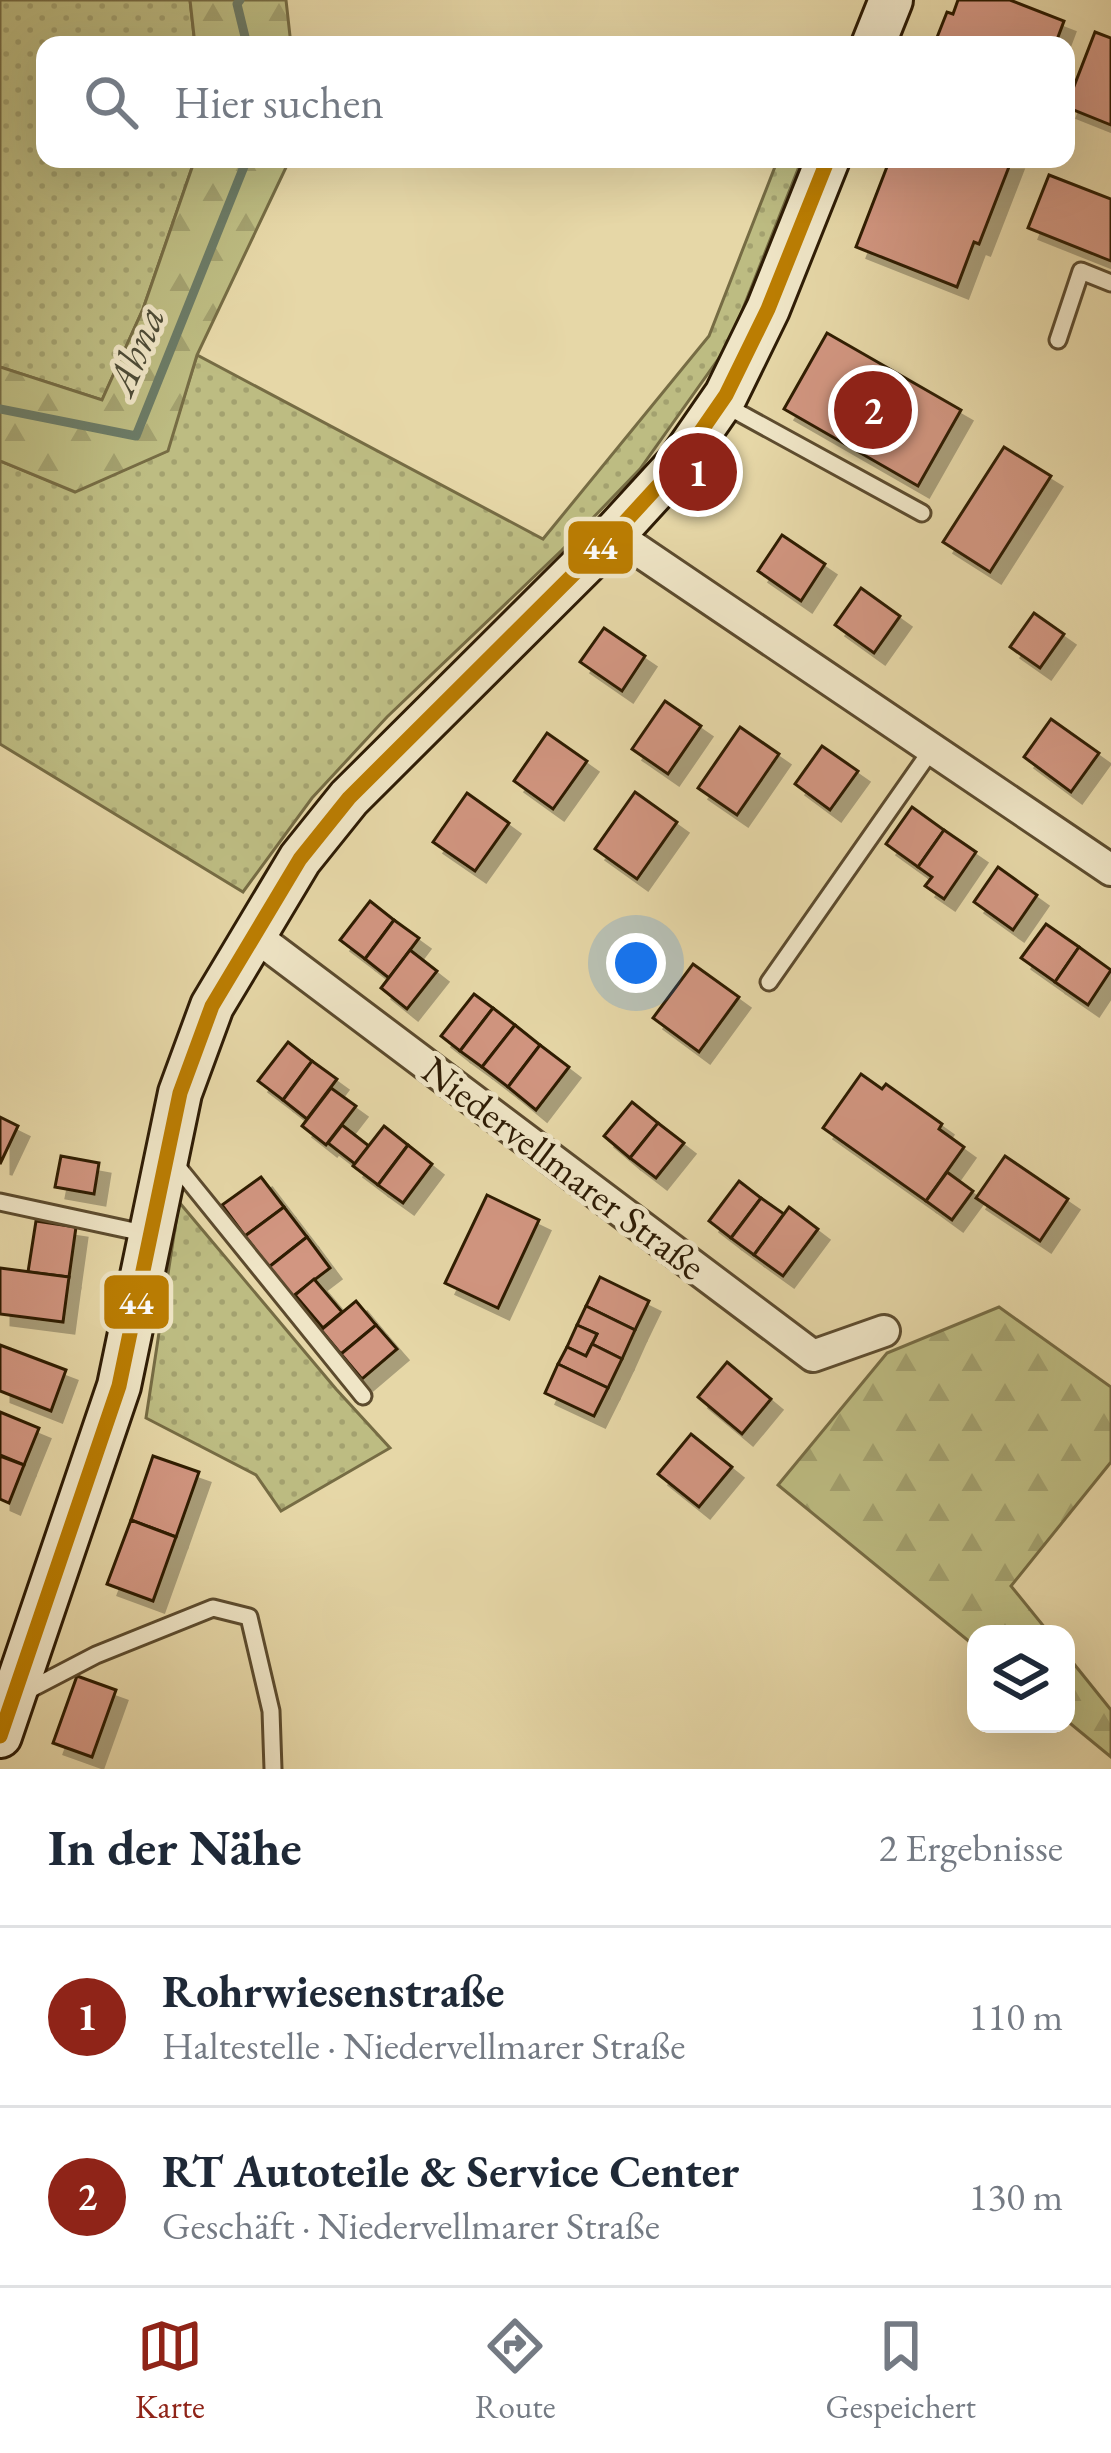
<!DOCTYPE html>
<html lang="de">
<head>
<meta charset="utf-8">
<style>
	:root { --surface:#fff; --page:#f6f6f7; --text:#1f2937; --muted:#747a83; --line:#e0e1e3; --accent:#8f2418 }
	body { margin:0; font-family:"EB Garamond",serif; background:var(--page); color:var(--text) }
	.controls { position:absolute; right:36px; bottom:36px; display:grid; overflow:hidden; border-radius:24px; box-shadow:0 12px 48px #0002 }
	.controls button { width:108px; height:108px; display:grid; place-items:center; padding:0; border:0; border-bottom:3px solid var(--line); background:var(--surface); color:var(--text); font:60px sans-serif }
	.you { position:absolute; left:636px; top:963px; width:42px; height:42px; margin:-30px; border:9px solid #fff; border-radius:50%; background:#1a73e8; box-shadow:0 0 0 18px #1a73e833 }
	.badge { display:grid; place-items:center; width:78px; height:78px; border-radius:50%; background:var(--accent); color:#fff; font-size:39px; font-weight:700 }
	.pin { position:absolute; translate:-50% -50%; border:6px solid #fff; box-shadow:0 3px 12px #0006 }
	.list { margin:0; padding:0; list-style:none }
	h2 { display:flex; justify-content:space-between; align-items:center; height:156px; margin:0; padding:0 48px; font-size:51px }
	h2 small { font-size:39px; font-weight:400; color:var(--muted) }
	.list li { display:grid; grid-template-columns:78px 1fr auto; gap:36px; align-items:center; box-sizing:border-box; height:180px; padding:0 48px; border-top:3px solid var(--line) }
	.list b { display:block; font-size:45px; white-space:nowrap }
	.list p { margin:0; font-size:39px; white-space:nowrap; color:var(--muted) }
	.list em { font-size:39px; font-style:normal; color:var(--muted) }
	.icon { flex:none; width:66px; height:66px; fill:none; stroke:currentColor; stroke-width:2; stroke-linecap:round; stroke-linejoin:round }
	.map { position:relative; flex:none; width:1111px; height:1769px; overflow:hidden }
	.search { position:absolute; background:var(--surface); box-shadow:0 12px 48px #0002; left:36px; right:36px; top:36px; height:132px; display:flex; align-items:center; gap:30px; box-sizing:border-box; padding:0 42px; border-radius:24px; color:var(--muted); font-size:45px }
	.sheet { height:516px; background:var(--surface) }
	nav { display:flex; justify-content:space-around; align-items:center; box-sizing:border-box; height:168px; border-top:3px solid var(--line); background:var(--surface); font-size:33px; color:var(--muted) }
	nav a { display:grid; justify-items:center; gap:6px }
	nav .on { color:var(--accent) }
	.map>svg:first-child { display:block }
	.grass { fill:url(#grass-dots); stroke:#766c44; stroke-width:3 }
	.forest { fill:url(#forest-firs); stroke:#766c44; stroke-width:3 }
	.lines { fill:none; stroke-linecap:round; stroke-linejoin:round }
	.stream { stroke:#6c7b66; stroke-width:9 }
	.building { fill:#d29681; stroke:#2e1c05; stroke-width:3; filter:url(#shadow) }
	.lane-casing { stroke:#5c4b2e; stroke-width:21 }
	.street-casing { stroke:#5c4b2e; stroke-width:36 }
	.secondary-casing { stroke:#2e1c05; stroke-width:48 }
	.lane { stroke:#efe5c6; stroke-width:15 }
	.street { stroke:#efe5c6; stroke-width:30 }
	.secondary { stroke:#efe5c6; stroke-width:42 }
	.bus-1-casing { stroke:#efe5c6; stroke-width:24 }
	.bus-1 { stroke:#bb7d02; stroke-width:15 }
	.labels { text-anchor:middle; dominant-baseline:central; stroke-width:10; stroke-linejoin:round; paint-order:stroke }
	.street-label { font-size:39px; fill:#2e1c05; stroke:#efe5c6 }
	.water-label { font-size:42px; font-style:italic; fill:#4d4b36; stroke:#efe5c6 }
	.line-badge { stroke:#efe5c6; stroke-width:4.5 }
	.badge-label { font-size:33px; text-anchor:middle; font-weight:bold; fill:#fff }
</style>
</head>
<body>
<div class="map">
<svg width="1111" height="1769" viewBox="0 0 1111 1769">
	<defs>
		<pattern id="grass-dots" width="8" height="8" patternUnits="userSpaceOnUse" patternTransform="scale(3)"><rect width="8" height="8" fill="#bdbc82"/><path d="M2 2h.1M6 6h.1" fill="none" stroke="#a3a16f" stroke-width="1.8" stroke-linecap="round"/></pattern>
		<pattern id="forest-firs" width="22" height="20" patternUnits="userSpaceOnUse" patternTransform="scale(3)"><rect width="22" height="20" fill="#bdbc82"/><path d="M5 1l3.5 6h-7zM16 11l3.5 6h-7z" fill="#a3a16f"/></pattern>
		<filter id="shadow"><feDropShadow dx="11" dy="11" stdDeviation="0" flood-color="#0004"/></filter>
	</defs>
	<rect width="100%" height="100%" fill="#e6d7a7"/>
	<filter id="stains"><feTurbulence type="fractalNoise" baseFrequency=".00167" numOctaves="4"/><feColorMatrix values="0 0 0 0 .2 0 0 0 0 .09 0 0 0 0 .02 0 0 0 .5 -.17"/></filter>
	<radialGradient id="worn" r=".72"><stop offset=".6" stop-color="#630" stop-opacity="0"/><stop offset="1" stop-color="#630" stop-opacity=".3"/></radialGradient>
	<g class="grass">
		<path d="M0,0H190L195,45H45V159H195L143,309L102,400L0,367Z"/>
		<path d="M778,159H802L729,344L640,469L562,550L387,717L312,798L243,892L0,744V461L75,491L167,451L197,355L543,539L709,336Z"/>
		<path d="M179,1202L336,1389L390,1448L281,1511L256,1475L146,1418Z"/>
	</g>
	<g class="forest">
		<path d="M190,0H286L291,45H195Z"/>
		<path d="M195,159H290L197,355L168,451L75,492L0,461V367L102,400L143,309Z"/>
		<path d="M999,1307L1111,1387V1462L1011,1586L1050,1634H976V1647L778,1485L887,1353Z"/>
		<path d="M1066,1654L1111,1710V1757L1066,1720Z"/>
	</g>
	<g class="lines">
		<g class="stream">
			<path d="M240,0L237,4L247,45"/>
			<path d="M0,409L136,436L247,159"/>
		</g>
	</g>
	<g class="building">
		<path d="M958,0H1010L1064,21L1055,45H934L947,12L953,14Z"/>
		<path d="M1095,32L1111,38V125L1066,107Z"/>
		<path d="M890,159H1012L979,244L974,242L957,287L856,247Z"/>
		<path d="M1049,175L1111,199V261L1028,228Z"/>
		<path d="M827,333L961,410L918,486L784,409Z"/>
		<path d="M1004,447L1051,476L990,572L943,542Z"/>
		<path d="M782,535L825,564L801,601L758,571Z"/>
		<path d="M861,588L900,616L874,653L835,625Z"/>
		<path d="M1034,613L1064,634L1040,668L1010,647Z"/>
		<path d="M604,628L645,656L622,691L580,662Z"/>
		<path d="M665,701L701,726L668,774L632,749Z"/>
		<path d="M1051,719L1099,753L1071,792L1024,757Z"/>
		<path d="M740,727L779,754L737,815L698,788Z"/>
		<path d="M547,733L587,761L553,809L514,781Z"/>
		<path d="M822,746L858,771L830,810L795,784Z"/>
		<path d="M635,792L677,822L637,879L595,849Z"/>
		<path d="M467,793L509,823L475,871L433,842Z"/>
		<path d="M912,807L944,830L918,867L886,844Z"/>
		<path d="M944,830L976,852L944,899L925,886L932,877L918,867Z"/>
		<path d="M998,867L1037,895L1013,930L974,902Z"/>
		<path d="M370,901L394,920L365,959L340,940Z"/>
		<path d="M394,920L419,938L389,978L365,959Z"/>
		<path d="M1046,924L1079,947L1055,982L1021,958Z"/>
		<path d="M1079,947L1111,970L1088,1005L1055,982Z"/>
		<path d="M410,950L437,971L407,1009L381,988Z"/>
		<path d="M693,964L739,997L699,1052L653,1018Z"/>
		<path d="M474,994L493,1008L460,1051L441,1036Z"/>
		<path d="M493,1008L515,1025L482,1067L460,1051Z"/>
		<path d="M515,1025L540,1045L508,1087L482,1067Z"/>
		<path d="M288,1042L312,1061L283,1100L258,1081Z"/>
		<path d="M540,1045L569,1067L536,1110L508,1087Z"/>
		<path d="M312,1061L337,1079L307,1119L283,1100Z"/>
		<path d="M861,1074L882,1089L886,1084L942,1124L939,1129L964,1147L926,1201L823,1128Z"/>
		<path d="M331,1088L356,1106L326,1145L302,1126Z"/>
		<path d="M632,1102L658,1123L630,1158L604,1136Z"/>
		<path d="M0,1117L18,1126L0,1164Z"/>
		<path d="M658,1123L684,1143L656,1178L630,1158Z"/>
		<path d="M342,1125L369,1146L355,1164L328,1143Z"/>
		<path d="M384,1126L408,1145L378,1185L353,1166Z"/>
		<path d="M408,1145L432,1164L403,1203L378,1185Z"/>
		<path d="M61,1156L99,1163L94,1194L55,1187Z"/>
		<path d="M1005,1156L1068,1199L1040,1241L976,1198Z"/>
		<path d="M947,1172L973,1191L952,1220L926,1201Z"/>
		<path d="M261,1177L284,1207L245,1236L222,1205Z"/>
		<path d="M739,1181L761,1198L731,1238L709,1221Z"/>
		<path d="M487,1195L539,1220L498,1308L445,1283Z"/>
		<path d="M761,1198L784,1214L754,1255L731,1238Z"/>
		<path d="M284,1207L307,1237L269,1267L245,1236Z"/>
		<path d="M789,1207L818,1229L783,1276L754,1255Z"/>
		<path d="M36,1221L76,1227L69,1277L28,1272Z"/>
		<path d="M307,1237L330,1268L292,1297L269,1267Z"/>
		<path d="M0,1268L69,1277L63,1322L0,1314Z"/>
		<path d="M600,1277L649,1301L635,1330L586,1306Z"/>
		<path d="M314,1279L342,1312L323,1328L295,1295Z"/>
		<path d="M356,1301L376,1325L341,1354L321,1330Z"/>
		<path d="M586,1306L635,1330L622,1359L592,1344L597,1334L577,1325Z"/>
		<path d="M376,1325L397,1349L362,1379L341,1354Z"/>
		<path d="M577,1325L597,1334L586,1356L567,1347Z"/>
		<path d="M592,1344L622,1359L608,1388L558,1364L567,1347L586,1356Z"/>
		<path d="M0,1345L66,1370L51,1411L0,1391Z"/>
		<path d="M727,1362L771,1399L742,1434L698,1397Z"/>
		<path d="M558,1364L608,1388L594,1416L545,1393Z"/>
		<path d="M0,1412L39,1428L24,1465L0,1455Z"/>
		<path d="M691,1434L732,1467L699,1507L658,1474Z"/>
		<path d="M0,1456L24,1465L9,1503L0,1499Z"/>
		<path d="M153,1456L199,1472L176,1537L131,1520Z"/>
		<path d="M131,1520L176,1537L153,1601L107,1584Z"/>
		<path d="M77,1676L116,1690L92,1757L53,1743Z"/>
	</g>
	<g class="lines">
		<defs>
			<g id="lane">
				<path d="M1058,340L1081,271L1111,283"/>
				<path d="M723,404L922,513"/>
				<path d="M769,982L932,749"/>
				<path d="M172,1160L363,1396"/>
				<path d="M0,1202L148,1234"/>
				<path d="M23,1693L96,1655L213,1608L249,1617L271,1711L273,1769"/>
			</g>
			<g id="street">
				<path d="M614,534L1111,870"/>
				<path d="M254,935L813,1356L884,1331"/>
			</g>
			<g id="secondary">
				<path d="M873,45L891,0"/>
				<path d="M0,1736L119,1386L180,1093L212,1006L300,859L349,798L614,534L679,463L726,395L768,309L828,159"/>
			</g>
		</defs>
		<use href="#lane" class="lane-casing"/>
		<use href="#street" class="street-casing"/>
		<use href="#secondary" class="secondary-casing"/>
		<use href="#lane" class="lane"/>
		<use href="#street" class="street"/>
		<use href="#secondary" class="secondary"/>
		<defs>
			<path id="bus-1" d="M0,1736L119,1386L180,1093L212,1006L300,859L349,798L614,534L679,463L726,395L768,309L828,159"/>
		</defs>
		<use href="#bus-1" class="bus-1-casing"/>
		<use href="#bus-1" class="bus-1"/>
	</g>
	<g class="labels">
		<g class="street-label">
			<text transform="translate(564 1168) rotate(37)">Niedervellmarer Straße</text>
		</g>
		<g class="water-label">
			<text transform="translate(135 350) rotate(-68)">Ahna</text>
		</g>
	</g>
	<g class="line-badge">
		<rect x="566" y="519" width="69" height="57" rx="12" fill="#bb7d02"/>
		<rect x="102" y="1273" width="69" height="58" rx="12" fill="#bb7d02"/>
	</g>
	<g class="badge-label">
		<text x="600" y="559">44</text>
		<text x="136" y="1314">44</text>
	</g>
	<rect width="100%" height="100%" filter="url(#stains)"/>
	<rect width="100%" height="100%" fill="url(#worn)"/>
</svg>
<div class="controls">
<button><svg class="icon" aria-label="layers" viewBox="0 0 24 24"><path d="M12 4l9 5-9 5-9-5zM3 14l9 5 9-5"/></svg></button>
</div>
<div class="you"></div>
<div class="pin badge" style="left:698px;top:472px">1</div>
<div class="pin badge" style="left:873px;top:410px">2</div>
<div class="search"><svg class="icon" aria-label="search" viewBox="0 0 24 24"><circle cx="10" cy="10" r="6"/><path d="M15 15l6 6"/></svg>Hier suchen</div>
</div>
<section class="sheet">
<h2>In der Nähe<small>2 Ergebnisse</small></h2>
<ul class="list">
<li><span class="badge">1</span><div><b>Rohrwiesenstraße</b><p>Haltestelle · Niedervellmarer Straße</p></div><em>110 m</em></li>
<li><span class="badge">2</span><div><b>RT Autoteile &amp; Service Center</b><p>Geschäft · Niedervellmarer Straße</p></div><em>130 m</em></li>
</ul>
</section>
<nav>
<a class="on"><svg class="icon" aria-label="map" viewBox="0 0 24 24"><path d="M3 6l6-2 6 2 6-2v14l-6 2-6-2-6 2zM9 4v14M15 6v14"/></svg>Karte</a>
<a><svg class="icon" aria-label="directions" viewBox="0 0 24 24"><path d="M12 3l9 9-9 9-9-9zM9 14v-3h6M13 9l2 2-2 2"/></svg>Route</a>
<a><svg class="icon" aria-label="saved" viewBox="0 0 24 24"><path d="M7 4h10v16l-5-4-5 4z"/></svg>Gespeichert</a>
</nav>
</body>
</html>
